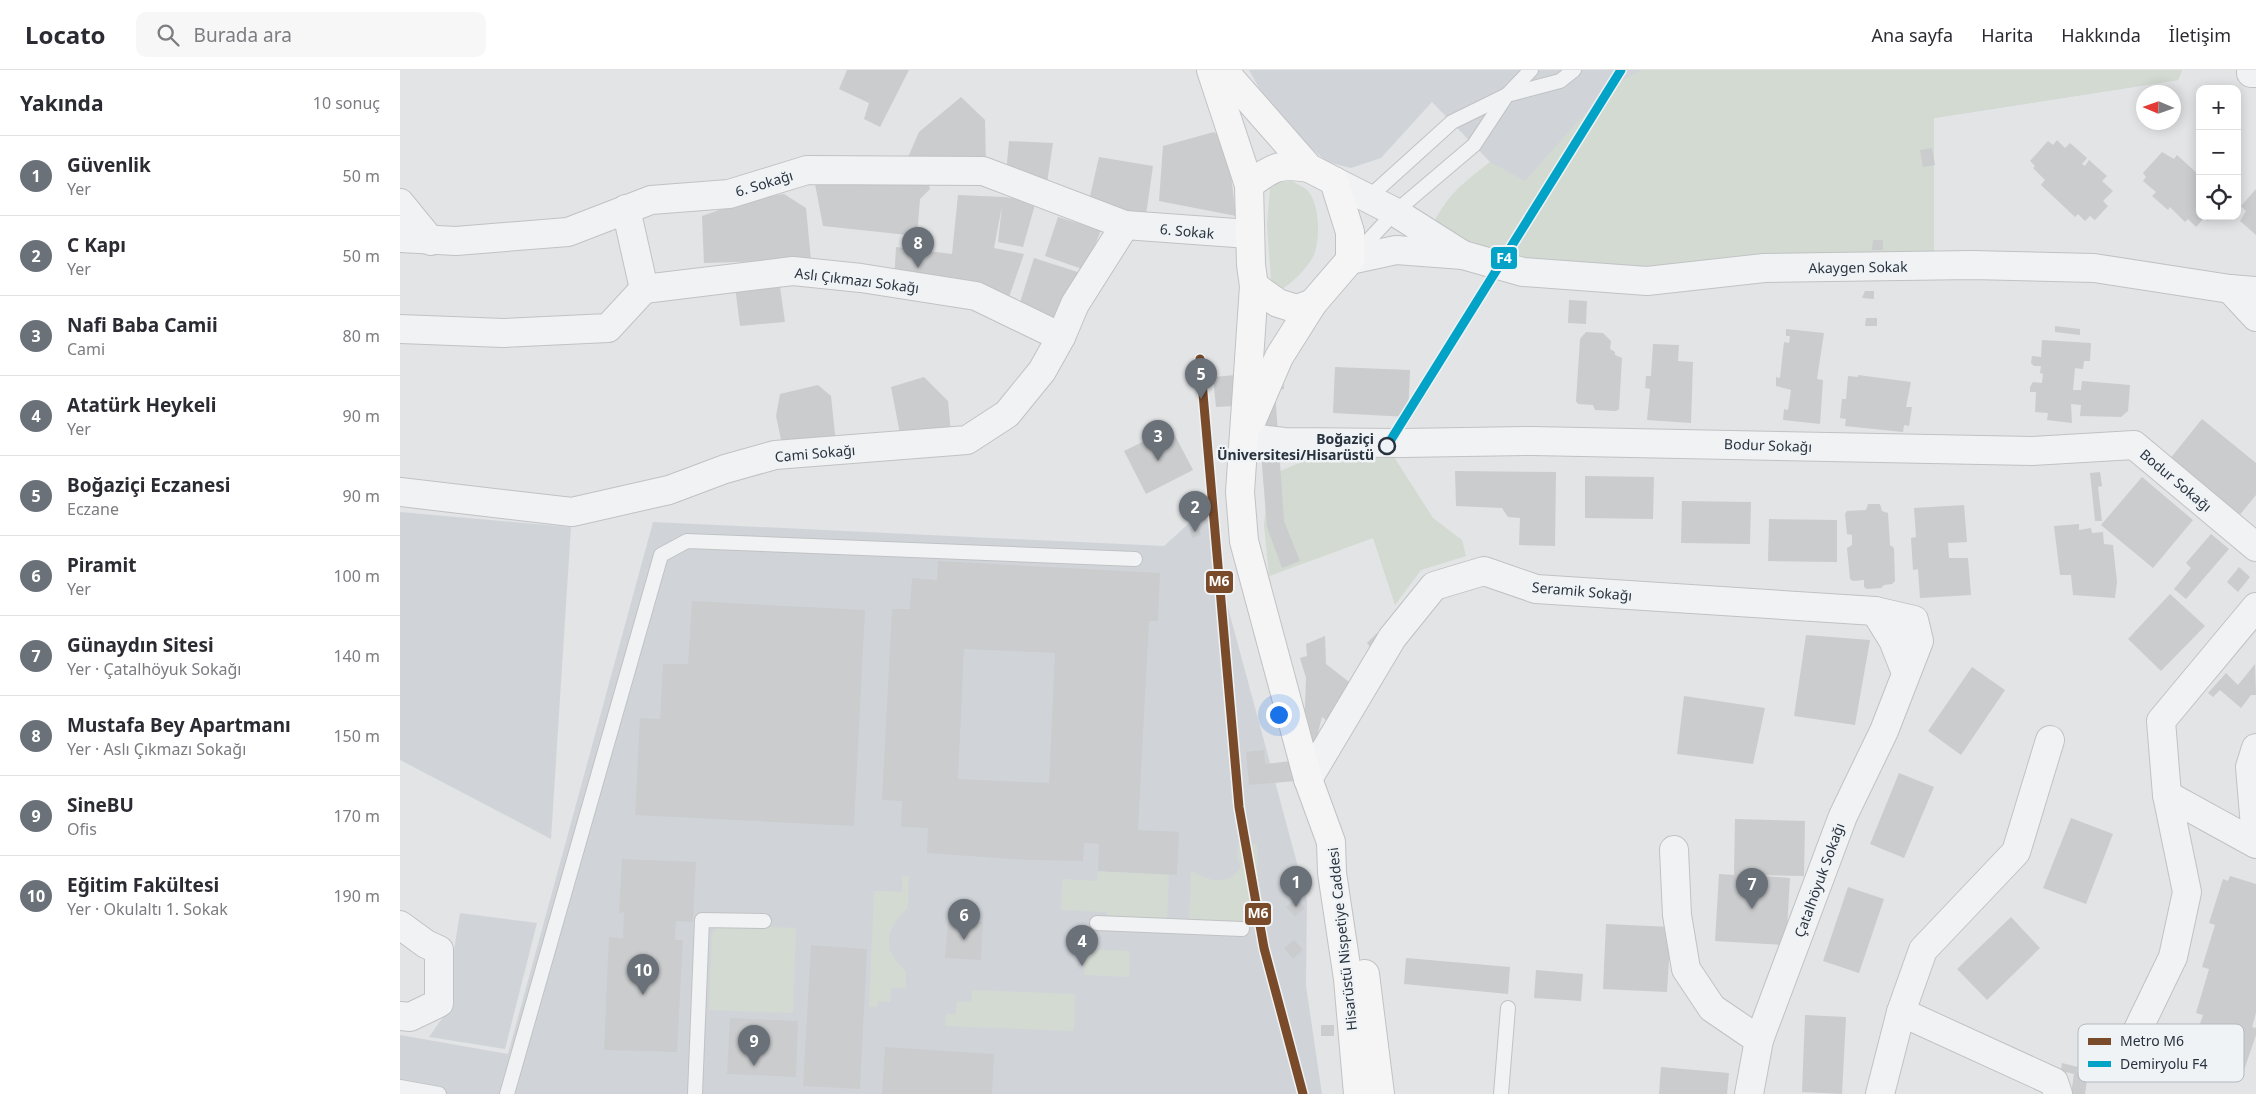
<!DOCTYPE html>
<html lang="tr">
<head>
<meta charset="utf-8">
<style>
	:root { --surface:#fff; --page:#f7f7f7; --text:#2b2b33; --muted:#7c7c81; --line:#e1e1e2; --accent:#6a7179 }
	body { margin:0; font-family:"Noto Sans",sans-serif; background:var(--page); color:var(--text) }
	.controls { position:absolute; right:15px; top:15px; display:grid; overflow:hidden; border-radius:10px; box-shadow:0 2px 12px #0003 }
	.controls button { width:45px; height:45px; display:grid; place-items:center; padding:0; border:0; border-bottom:1px solid var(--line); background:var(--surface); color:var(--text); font:25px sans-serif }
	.compass { position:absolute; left:1736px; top:15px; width:45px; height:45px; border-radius:50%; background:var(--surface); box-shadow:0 2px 12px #0003; rotate:272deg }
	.you { position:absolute; left:878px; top:644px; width:18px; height:18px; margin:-12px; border:4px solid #fff; border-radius:50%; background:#1a73e8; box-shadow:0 0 0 8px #1a73e833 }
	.badge { display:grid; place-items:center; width:32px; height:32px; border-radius:50%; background:var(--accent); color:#fff; font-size:16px; font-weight:700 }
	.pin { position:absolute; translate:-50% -41px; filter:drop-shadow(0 1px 2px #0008) }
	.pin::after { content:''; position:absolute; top:26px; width:18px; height:15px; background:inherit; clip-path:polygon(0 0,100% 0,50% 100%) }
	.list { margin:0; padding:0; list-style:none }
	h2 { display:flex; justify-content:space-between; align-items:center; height:65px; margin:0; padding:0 20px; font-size:21px }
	h2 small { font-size:16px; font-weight:400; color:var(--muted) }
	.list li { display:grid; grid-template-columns:32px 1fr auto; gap:15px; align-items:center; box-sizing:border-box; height:80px; padding:0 20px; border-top:1px solid var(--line) }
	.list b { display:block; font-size:19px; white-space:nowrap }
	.list p { margin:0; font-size:16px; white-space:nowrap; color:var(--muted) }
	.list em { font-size:16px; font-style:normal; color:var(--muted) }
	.icon { flex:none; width:28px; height:28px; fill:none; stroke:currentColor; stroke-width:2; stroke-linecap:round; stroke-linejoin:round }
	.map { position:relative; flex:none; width:1856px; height:1024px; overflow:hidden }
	header { display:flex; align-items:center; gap:30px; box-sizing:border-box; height:70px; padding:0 25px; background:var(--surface); border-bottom:1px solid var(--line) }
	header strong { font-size:24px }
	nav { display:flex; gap:28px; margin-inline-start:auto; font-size:18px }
	.search { width:350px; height:45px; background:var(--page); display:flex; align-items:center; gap:12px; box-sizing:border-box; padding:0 18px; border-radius:10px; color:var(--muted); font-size:19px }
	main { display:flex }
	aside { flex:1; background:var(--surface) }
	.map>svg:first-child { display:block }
	.built { fill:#d0d4d9 }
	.green { fill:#d3dad2 }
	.building { fill:#caccce; fill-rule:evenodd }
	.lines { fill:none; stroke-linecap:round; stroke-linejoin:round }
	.lane-casing { stroke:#c0c2c4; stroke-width:16 }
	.street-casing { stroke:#c0c2c4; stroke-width:30 }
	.secondary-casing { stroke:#c0c2c4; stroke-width:30 }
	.lane { stroke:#f1f2f3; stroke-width:14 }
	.street { stroke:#f1f2f3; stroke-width:28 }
	.secondary { stroke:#f5f5f6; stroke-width:28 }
	.rail-1-casing { stroke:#eff3f6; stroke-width:12 }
	.rail-1 { stroke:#02a3c7; stroke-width:9 }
	.metro-1-casing { stroke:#eff3f6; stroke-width:12 }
	.metro-1 { stroke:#7a4b2a; stroke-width:9 }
	.stop-dot { fill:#eff3f6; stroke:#29333f; stroke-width:2.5 }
	.labels { text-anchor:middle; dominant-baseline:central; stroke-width:5; stroke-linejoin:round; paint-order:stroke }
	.street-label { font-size:14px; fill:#29333f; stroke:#eff3f6 }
	.stop-label { font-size:14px; font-weight:bold; fill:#29333f; stroke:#eff3f6; text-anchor:end }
	.key { fill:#eff3f6; stroke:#b4b9bf; stroke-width:1 }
	.key-label { font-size:14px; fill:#29333f }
	.line-badge { stroke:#eff3f6; stroke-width:2 }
	.badge-label { font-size:14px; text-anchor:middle; font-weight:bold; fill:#fff }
</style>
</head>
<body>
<header>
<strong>Locato</strong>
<div class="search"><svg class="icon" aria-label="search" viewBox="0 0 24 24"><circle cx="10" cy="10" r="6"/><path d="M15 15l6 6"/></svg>Burada ara</div>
<nav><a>Ana sayfa</a><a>Harita</a><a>Hakkında</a><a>İletişim</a></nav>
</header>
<main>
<aside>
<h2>Yakında<small>10 sonuç</small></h2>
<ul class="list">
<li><span class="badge">1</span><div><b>Güvenlik</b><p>Yer</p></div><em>50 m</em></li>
<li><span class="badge">2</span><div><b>C Kapı</b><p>Yer</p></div><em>50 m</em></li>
<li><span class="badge">3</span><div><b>Nafi Baba Camii</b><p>Cami</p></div><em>80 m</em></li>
<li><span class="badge">4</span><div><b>Atatürk Heykeli</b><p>Yer</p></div><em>90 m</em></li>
<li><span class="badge">5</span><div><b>Boğaziçi Eczanesi</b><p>Eczane</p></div><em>90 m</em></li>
<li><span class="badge">6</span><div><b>Piramit</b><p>Yer</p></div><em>100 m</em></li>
<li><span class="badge">7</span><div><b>Günaydın Sitesi</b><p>Yer · Çatalhöyuk Sokağı</p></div><em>140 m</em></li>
<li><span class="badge">8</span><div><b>Mustafa Bey Apartmanı</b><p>Yer · Aslı Çıkmazı Sokağı</p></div><em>150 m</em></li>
<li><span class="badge">9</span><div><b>SineBU</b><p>Ofis</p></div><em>170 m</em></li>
<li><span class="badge">10</span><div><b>Eğitim Fakültesi</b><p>Yer · Okulaltı 1. Sokak</p></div><em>190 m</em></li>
</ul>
</aside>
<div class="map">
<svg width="1856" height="1024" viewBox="0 0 1856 1024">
	<rect width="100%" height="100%" fill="#e2e4e6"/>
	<g class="built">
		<path d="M849,0H1782L1778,10L1534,48V188H1366L1244,197L1050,149L1090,92L1032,32L981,88L951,98L927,92L874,45Z"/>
		<path d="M0,442L171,457L151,769L0,690Z"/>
		<path d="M797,446L811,451L810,471L907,830L906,916L922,1024H0V965L108,984L253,452L764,476Z"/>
		<path d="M60,843L137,853L105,979L29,967L43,947Z"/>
	</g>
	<g class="green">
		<path d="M1241,0H1782L1778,10L1534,48V188H1366L1244,197L1132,193L1066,171L1033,154C1049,123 1063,113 1090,92L1125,111L1206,20Z"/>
		<path d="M892,111C896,114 902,116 906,119C920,131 921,171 913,187C906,199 892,214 880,220L871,209L867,155L870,119L875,113Z"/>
		<path d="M994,387L1033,448L1062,470L1066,486L1021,500L995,535L973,468L869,506L864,455L869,406L906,390Z"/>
		<path d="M838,773L857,774L858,814L865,840L866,853L789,851L791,800C809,812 827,817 841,797L837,787Z"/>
		<path d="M698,801L769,804L767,849L707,846V842L661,840L662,809L697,811Z"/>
		<path d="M502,806H509L508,838C485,858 481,880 506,901V918H491L490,932L478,931L477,937H469L474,821L502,822Z"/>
		<path d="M319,855L396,858L393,943L309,940L312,864Z"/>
		<path d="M685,879L730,881L729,907L684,905Z"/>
		<path d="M572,920L675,924L674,961L545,956L546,944H556L557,931L571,932Z"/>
	</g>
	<g class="building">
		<path d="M447,0H509L480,57L464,49L469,33L439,19Z"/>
		<path d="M561,27L585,50L586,95L506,92L519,62Z"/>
		<path d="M814,62L827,72L836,146L759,131L763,76Z"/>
		<path d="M1657,70L1665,78L1670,73L1687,88L1682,94L1685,96L1689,90L1707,106L1702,111L1713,121L1703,131L1708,136L1695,150L1690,146L1685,151L1678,144L1675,147L1641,115L1645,110L1633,98L1635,96L1630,91L1648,71L1653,75Z"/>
		<path d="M609,71L653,73L647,113L606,104Z"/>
		<path d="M1532,78L1535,95L1523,97L1520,80Z"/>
		<path d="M1762,82L1774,89L1777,85L1800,106V146H1812L1808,151L1804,148L1796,157L1788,149L1785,152L1770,137L1768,140L1752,126L1756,122L1743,111L1746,107L1743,103Z"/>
		<path d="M699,87L753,96L745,152L688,135Z"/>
		<path d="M528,111L530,119L520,129L517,166L423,156L415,114Z"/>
		<path d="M1856,119V165L1840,151L1846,141L1841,136Z"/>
		<path d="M384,124L406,138L411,190L304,193L302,146L351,129Z"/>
		<path d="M558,125L604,127L636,131L623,177L598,172L602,136L594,178L624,184L608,230L494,213L496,177L552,184Z"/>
		<path d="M658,147L701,160L685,200L645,186Z"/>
		<path d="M1473,170H1483V180H1472Z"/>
		<path d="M634,188L690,206L669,259L618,239Z"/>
		<path d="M379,210L385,252L340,256L335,217Z"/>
		<path d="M1465,221H1474V229L1462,228Z"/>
		<path d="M1169,230L1187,231L1186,254L1168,253Z"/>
		<path d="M1466,248H1477V256H1465Z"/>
		<path d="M1655,256L1680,259V265L1655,262Z"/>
		<path d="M1386,259L1424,263L1417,309L1423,310L1420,354L1383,350L1384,339L1388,340L1391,320L1376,316V307L1380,308L1384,272L1389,273L1390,266H1386Z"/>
		<path d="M1186,262L1203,263L1211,271L1210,279L1215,282V285L1222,288L1219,339L1216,341L1195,340L1193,335L1178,334L1176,331L1180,269Z"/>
		<path d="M1642,270L1691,273L1690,291H1684L1683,299L1675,298L1673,320H1681L1682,311L1730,315L1728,341L1721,347L1680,346L1681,335L1671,334L1672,353L1647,350L1648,343L1635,342L1636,322H1630V317L1633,312L1642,313L1643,304L1640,303L1641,296H1634L1631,293L1632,286L1641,287Z"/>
		<path d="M1253,274L1279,275L1278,291L1293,292L1291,353L1247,350L1250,319L1245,318L1246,306H1251Z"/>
		<path d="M935,297L1010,300L1008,347L933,343Z"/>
		<path d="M882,301L884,319L875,320L884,451L900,491L882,498L867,457L856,322L834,336L816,337L813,307Z"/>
		<path d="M1458,305L1511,312L1506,337H1512L1509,356L1504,355L1503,362L1445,356L1446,349L1440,348L1442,329H1446L1448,306L1458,307Z"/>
		<path d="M524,307L548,331L551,363L501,369L491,317Z"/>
		<path d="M418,315L431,326L436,374L383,379L376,346L380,324Z"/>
		<path d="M1802,349L1856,393V425L1834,452L1765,395Z"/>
		<path d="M771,358L793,400L746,424L724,381Z"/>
		<path d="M1055,401L1156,402L1155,476L1119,475L1120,448L1108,447L1102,438L1056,436Z"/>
		<path d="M1700,402L1702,416L1698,417L1702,451H1695L1690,403Z"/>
		<path d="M1185,406L1254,407L1253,449L1185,448Z"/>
		<path d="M1742,407L1793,450L1753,498L1701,455Z"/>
		<path d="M1282,431L1351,432L1350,474L1281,473Z"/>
		<path d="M1468,434H1480L1482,441L1488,443L1490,475L1494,478L1495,511L1492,514L1484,515L1481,518L1467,519L1464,517V510L1453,511L1450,509L1447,478L1452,475V465L1447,464L1445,444L1447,441L1466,440Z"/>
		<path d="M1564,435L1567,472L1548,473L1549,488H1568L1571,525L1520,528L1518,499L1513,500L1511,468L1516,467L1514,438Z"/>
		<path d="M1369,449L1437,450V492L1368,491Z"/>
		<path d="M1679,454V460L1691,458L1692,463L1703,462L1704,474L1713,475L1717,512L1715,528L1673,525L1671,505H1660L1654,456Z"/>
		<path d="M799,457L801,465L792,468L790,459Z"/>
		<path d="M1811,464L1829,479L1786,529L1774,519L1791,498L1786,493Z"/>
		<path d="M538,491L760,503L758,551H749L738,760L779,762L777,805L698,801L699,774L684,773L683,791L626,790L527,783L528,758L501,757L502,731L482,730L492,539H510L512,508L537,510ZM564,579L655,583L649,713L558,709Z"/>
		<path d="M1839,497L1850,507L1838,522L1827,512Z"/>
		<path d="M1770,524L1805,556L1761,601L1728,569Z"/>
		<path d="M292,531L465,540L454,756L235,745L240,648L260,649L263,594H288Z"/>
		<path d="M977,563L982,569L972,579L967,573Z"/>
		<path d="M1406,565L1470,570L1455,655L1394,646Z"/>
		<path d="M925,566L926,594L953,615L935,657L922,647L911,690L919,709L849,715L846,682L864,680L865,694L891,691L905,637L906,608L900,588L907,586L906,574Z"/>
		<path d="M1855,594L1856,625H1851L1841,638L1820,620L1813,627L1808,623L1826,603L1838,615Z"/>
		<path d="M1572,597L1605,620L1561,685L1528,661Z"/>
		<path d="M1284,626L1365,638L1353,694L1277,684Z"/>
		<path d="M1499,703L1534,717L1504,788L1470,774Z"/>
		<path d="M1671,748L1713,764L1686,834L1643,818Z"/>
		<path d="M1335,749L1405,751L1404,806L1353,805L1390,808L1386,875L1315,871L1319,804L1334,805Z"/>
		<path d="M222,789L296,792L293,852L276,851L275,870H283L277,982L204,980L209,867L223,868L224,842L219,843Z"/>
		<path d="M1830,806L1856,814V943L1852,957L1856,958V965L1841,1009L1793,993L1795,988L1789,986L1803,945L1796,943L1809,899L1802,897L1815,855L1809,853L1823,809L1828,811Z"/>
		<path d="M1448,817L1484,829L1459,903L1423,891Z"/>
		<path d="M896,828L905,838L895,847L886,837Z"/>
		<path d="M1611,847L1640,878L1587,930L1557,899Z"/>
		<path d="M548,851L583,852L581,890L545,888Z"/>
		<path d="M1206,854L1271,857L1267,922L1203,919Z"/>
		<path d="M894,870L903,880L893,889L884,878Z"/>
		<path d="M411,875L467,879L460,1019L403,1016Z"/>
		<path d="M1006,888L1110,897L1108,924L1004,914Z"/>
		<path d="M1136,900L1183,904L1181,931L1134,928Z"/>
		<path d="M1405,945L1446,947L1442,1024L1402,1022Z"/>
		<path d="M330,948L398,951L396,1007L327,1004Z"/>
		<rect x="921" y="955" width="13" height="11"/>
		<path d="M485,977L594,984L592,1024H482Z"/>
		<path d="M1662,993L1678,997L1677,1002L1688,1003L1685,1024H1671L1674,1004L1661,1001Z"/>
		<path d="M1261,997L1329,1003L1327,1024H1259Z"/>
	</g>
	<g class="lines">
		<defs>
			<g id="lane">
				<path d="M968,128L1052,52L1107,25L1160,11L1174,0"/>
				<path d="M954,186L995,142L1074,75L1107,25L1131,0"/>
				<path d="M697,853L842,859"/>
				<path d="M0,1017L39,1024"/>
				<path d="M107,1024L261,485L287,471L735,489"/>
				<path d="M295,1024L302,850L364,851"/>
				<path d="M1101,1024L1108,938"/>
			</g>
			<g id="street">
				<path d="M1851,3H1856"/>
				<path d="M934,111L995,142L1063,185L996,180L950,190"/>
				<path d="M0,133L31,171"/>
				<path d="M226,139L244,219L393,201L461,208L576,226L661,267"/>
				<path d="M0,168L56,171L168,162L251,130L329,124L407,100L583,101L725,155L849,164"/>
				<path d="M1063,185L1123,202L1247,211L1364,198L1572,195L1694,198L1830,219L1856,221"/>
				<path d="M1830,219L1856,247"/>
				<path d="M0,259L103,263L208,258L244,219"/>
				<path d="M844,367L884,372L1002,373L1132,371L1632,381L1734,375L1856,477"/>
				<path d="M0,422L172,442L269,420L325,399L375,385L567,370L607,344L642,301L661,267L675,234L725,155"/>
				<path d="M1856,678L1850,697L1856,769"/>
				<path d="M908,709L992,568L1034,516L1084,501L1136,519L1475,541"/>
				<path d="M1767,725L1856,774"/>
				<path d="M1274,780L1277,845L1286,899L1312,938L1359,970"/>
				<path d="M0,855L26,874L39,880V933L10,947L0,946"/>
				<path d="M1501,942L1654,1012L1658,1024"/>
				<path d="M1729,978L1773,887L1787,822L1767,725L1761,651L1856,537"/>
				<path d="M1349,1024L1359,970L1443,746L1484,661L1519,571L1514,550L1475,541L1493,570L1506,603"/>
				<path d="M1480,1024L1501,942L1523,880L1616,782L1650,670"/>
			</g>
			<g id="secondary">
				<path d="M811,0L849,115L851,195L854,216L840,422L844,471L908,709L931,772L932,803L948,909L958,1024"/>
				<path d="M823,0L909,98L934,111L950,162V190L913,233L879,287L852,350"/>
				<path d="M849,115C872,97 880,93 909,98"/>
				<path d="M854,216L878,233L897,239L913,233"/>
				<path d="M965,904L980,1024"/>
			</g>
		</defs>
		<use href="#lane" class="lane-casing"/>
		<use href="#street" class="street-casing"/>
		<use href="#secondary" class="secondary-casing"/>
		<use href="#lane" class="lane"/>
		<use href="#street" class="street"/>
		<use href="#secondary" class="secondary"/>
		<defs>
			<path id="rail-1" d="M987,376L1221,0"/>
		</defs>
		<use href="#rail-1" class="rail-1-casing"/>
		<use href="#rail-1" class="rail-1"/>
		<defs>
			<path id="metro-1" d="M800,289L839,737L864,878L903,1024"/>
		</defs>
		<use href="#metro-1" class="metro-1-casing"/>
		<use href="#metro-1" class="metro-1"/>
	</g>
	<circle class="stop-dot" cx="987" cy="376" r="8"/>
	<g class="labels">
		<g class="street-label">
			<text transform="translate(364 113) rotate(-17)">6. Sokağı</text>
			<text transform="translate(787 161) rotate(5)">6. Sokak</text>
			<text transform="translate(1458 197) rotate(-1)">Akaygen Sokak</text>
			<text transform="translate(457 210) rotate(7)">Aslı Çıkmazı Sokağı</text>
			<text transform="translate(1368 375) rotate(2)">Bodur Sokağı</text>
			<text transform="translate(415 383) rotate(-5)">Cami Sokağı</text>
			<text transform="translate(1776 410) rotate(40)">Bodur Sokağı</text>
			<text transform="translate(1182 521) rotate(5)">Seramik Sokağı</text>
			<text transform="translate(1419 810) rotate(-70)">Çatalhöyuk Sokağı</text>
			<text transform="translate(942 869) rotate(-96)">Hisarüstü Nispetiye Caddesi</text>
		</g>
		<g class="stop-label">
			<text x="974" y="368">Boğaziçi<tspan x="974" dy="16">Üniversitesi/Hisarüstü</tspan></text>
		</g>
	</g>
	<rect x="1678" y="954" width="166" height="58" rx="8" class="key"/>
	<rect x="1688" y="968" width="23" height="7" fill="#7a4b2a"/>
	<rect x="1688" y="991" width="23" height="6" fill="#02a3c7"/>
	<g class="key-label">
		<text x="1720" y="976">Metro M6</text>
		<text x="1720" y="999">Demiryolu F4</text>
	</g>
	<g class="line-badge">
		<rect x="1090" y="176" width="28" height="24" rx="5" fill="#02a3c7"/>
		<rect x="805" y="500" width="29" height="24" rx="5" fill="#7a4b2a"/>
		<rect x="844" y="832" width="28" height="24" rx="5" fill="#7a4b2a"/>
	</g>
	<g class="badge-label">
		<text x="1104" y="193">F4</text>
		<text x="819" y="516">M6</text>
		<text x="858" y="848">M6</text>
	</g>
</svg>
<div class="controls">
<button>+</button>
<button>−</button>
<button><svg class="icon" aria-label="locate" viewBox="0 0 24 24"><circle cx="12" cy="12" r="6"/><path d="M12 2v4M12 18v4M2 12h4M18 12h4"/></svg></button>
</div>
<svg class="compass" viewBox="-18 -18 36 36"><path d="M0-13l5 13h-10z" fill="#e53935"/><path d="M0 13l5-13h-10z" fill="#7c7c81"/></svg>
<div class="you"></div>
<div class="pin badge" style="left:896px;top:837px">1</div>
<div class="pin badge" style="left:795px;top:462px">2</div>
<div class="pin badge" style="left:758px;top:391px">3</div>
<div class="pin badge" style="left:682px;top:896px">4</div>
<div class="pin badge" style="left:801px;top:329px">5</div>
<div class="pin badge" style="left:564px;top:870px">6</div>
<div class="pin badge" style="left:1352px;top:839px">7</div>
<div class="pin badge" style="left:518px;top:198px">8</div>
<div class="pin badge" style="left:354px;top:996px">9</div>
<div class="pin badge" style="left:243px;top:925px">10</div>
</div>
</main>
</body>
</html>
